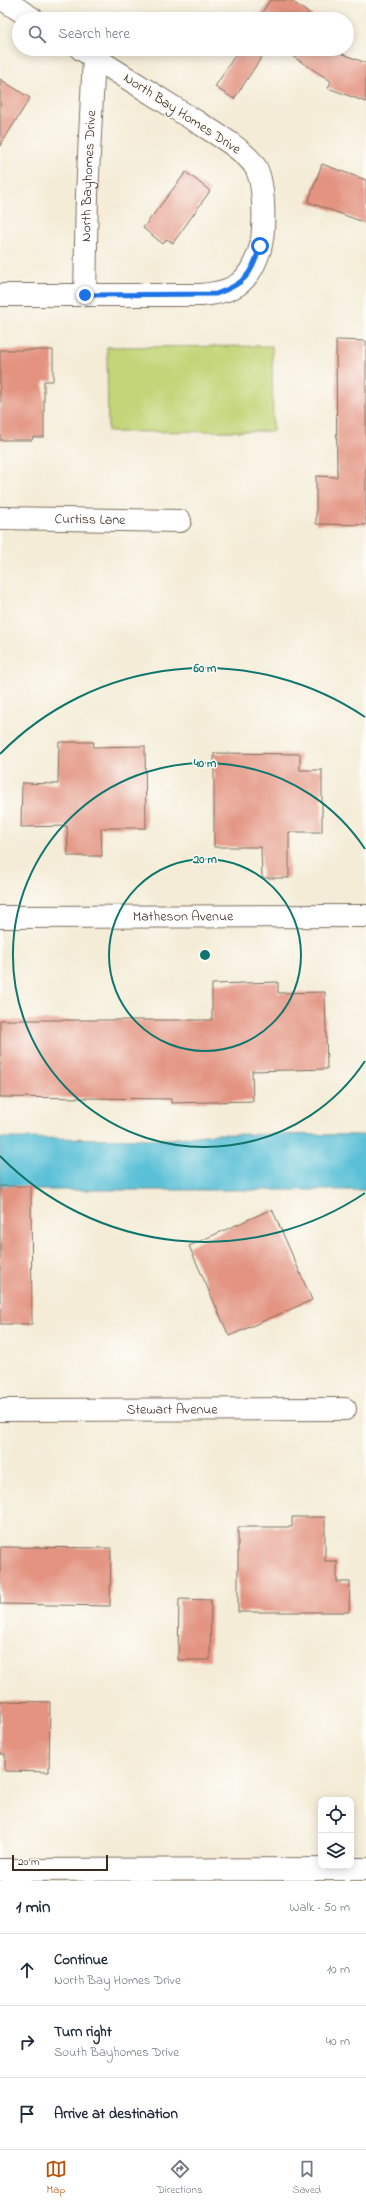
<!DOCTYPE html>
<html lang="en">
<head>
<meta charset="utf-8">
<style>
	:root { --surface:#fff; --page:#f2f2f3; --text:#1f2937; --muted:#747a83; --line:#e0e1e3; --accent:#b45309 }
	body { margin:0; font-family:"Indie Flower",sans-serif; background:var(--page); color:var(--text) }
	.controls { position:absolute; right:12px; bottom:12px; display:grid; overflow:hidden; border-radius:8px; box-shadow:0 2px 10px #0003 }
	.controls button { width:36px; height:36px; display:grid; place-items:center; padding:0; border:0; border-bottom:1px solid var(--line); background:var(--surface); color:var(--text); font:20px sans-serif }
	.scale { position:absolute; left:12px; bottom:10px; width:96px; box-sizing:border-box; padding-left:4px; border:2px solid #3b2a1e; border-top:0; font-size:11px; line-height:14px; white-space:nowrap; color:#3b2a1e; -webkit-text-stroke:3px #fdfcf7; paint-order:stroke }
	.stop { position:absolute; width:12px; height:12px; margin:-9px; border:3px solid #1a73e8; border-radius:50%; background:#fff }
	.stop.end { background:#1a73e8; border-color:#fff; box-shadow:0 1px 4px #0008 }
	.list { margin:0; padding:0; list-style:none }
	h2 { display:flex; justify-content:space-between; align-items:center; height:52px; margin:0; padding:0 16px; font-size:17px }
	h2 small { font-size:13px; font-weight:400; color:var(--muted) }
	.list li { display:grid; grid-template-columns:26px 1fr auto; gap:12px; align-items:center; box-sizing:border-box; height:72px; padding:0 16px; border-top:1px solid var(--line) }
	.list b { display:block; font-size:15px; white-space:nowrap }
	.list p { margin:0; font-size:13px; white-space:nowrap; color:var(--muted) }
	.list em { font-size:13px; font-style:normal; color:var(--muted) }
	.icon { flex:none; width:22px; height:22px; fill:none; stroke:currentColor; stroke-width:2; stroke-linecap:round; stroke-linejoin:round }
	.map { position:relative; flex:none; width:366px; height:1881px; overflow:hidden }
	.search { position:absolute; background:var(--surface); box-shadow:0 2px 10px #0003; left:12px; right:12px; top:12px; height:44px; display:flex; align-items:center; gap:10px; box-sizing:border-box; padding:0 14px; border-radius:22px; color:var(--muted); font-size:15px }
	.sheet { height:268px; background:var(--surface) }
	nav { display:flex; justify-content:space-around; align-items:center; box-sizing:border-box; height:56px; border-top:1px solid var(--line); background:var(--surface); font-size:11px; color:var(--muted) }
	nav a { display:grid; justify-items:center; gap:2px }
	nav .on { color:var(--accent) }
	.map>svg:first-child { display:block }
	.green { fill:#c3d578; stroke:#7f804b }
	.water { fill:#5ac0d7; stroke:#4a757a }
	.building { fill:#e39380 }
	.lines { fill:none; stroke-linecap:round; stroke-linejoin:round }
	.minor-casing { stroke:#7c6e5f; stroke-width:24 }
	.minor { stroke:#fff; stroke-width:22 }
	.route { stroke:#1a73e8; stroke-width:5 }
	.ring { fill:none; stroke:#0f766e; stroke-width:2 }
	.labels { text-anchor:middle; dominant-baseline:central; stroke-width:3; stroke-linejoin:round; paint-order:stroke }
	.street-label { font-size:14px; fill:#3b2a1e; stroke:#fdfcf7 }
	.centre { fill:#0f766e; stroke:#fdfcf7; stroke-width:2 }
	.ring-label { font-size:12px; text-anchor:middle; font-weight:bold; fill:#0f766e; stroke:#fdfcf7; stroke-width:3; stroke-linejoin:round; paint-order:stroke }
</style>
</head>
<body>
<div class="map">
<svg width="366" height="1881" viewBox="0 0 366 1881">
	<rect width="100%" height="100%" fill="#fdfcf7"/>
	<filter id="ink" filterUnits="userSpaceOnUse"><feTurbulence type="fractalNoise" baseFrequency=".025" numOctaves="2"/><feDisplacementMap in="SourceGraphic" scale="8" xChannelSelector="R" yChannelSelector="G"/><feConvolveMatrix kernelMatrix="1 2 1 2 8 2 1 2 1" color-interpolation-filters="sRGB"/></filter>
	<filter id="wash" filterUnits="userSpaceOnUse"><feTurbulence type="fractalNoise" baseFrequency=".012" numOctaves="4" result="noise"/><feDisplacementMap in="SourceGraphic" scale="16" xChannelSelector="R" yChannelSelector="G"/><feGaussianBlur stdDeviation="0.9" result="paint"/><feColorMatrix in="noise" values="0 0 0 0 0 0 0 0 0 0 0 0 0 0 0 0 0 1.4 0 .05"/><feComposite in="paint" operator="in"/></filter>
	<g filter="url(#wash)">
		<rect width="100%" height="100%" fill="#f4ecd7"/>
		<path class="green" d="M272,346L273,431L108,432L107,347Z"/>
		<path class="water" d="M214,1134L366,1135V1190H0V1138L169,1139Z"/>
		<g id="blocks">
			<g class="building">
				<path d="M270,0H290L317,19H258Z"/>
				<path d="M239,49H267L234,99L215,87Z"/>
				<path d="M281,49H329L366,63V102L328,88L331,81Z"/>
				<path d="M0,79L30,98L0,146Z"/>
				<path d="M322,164L366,180V223L308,202Z"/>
				<path d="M186,172L210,191L173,243L167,239L163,244L143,228Z"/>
				<path d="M336,340L366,341V525L316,524V476L337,477Z"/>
				<path d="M0,350H53V381H44V437H33L32,440H0Z"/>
				<path d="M59,742H94L93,747L145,746L146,828H101L102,856H68L67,826L21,827L22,783L58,784Z"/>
				<path d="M214,753L300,754V770H322V832H289V878H262L261,847H214Z"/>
				<path d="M278,982V993L325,992L327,1069L252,1071L253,1101L171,1103V1099L0,1097V1020H212V984Z"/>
				<path d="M0,1186H31L32,1324H0Z"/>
				<path d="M272,1209L312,1300L229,1336L189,1246Z"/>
				<path d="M292,1517H325V1561H337V1582H350L349,1612H238V1527H292Z"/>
				<path d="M0,1547L111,1548L110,1606L0,1604Z"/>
				<path d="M179,1599L211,1600L210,1660H178Z"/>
				<path d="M0,1701L50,1702L49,1772L5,1771V1754H0Z"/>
			</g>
		</g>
	</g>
	<g filter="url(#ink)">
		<use href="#blocks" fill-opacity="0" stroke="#7c6e5f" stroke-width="1"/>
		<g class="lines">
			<defs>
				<g id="minor">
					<path d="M4,0L33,19"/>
					<path d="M0,295H201C235,292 249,283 260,249C265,231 265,185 256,168C245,148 201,125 181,112C148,91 114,70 81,49"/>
					<path id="s1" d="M85,295L87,194L94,57"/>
					<path id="s2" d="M0,518L180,521"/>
					<path id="s3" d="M0,917L366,916"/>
					<path id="s4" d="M0,1410L345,1409"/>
					<path d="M0,1870L366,1869"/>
				</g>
			</defs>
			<use href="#minor" class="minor-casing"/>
			<use href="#minor" class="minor"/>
		</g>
	</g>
	<g class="lines" filter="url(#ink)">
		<path class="route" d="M85,295L216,294C244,284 252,275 260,246"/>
	</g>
	<g class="ring">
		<circle cx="205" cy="955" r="96"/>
		<path d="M365 1061A192 192 0 1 1 365 849"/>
		<path d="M365 1193A287 287 0 0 1 0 1156M0 754A287 287 0 0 1 365 717"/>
	</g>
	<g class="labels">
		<g class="street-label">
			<text transform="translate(182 114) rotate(33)">North Bay Homes Drive</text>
			<text stroke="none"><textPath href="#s1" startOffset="119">North Bayhomes Drive</textPath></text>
			<text stroke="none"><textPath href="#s2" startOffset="90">Curtiss Lane</textPath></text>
			<text stroke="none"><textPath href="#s3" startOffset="183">Matheson Avenue</textPath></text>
			<text stroke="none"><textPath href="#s4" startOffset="172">Stewart Avenue</textPath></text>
		</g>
	</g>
	<circle cx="205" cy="955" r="6" class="centre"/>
	<g class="ring-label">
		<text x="205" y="672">60 m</text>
		<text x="205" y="767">40 m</text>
		<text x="205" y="863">20 m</text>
	</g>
</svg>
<div class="controls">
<button><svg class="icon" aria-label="locate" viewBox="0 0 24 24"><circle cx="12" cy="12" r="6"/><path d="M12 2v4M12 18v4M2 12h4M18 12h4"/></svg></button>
<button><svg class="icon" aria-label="layers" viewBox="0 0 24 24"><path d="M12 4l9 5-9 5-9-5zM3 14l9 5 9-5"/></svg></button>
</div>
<div class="scale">20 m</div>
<div class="stop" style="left:260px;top:246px"></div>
<div class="stop end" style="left:85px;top:295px"></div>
<div class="search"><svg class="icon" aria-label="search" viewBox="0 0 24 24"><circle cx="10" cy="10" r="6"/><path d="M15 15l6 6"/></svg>Search here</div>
</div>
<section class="sheet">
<h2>1 min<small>Walk · 50 m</small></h2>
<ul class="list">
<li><svg class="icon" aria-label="ahead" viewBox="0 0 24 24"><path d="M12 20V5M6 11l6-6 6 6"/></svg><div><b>Continue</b><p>North Bay Homes Drive</p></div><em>10 m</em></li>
<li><svg class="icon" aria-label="right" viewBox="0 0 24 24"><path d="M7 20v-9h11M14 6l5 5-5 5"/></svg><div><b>Turn right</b><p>South Bayhomes Drive</p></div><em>40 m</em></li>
<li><svg class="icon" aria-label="arrive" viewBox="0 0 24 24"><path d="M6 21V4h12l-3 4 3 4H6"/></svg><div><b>Arrive at destination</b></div></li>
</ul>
</section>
<nav>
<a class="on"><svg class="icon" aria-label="map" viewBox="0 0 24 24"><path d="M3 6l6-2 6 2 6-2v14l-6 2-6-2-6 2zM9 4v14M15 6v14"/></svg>Map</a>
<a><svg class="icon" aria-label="directions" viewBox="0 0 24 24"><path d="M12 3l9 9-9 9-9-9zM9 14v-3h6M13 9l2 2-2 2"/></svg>Directions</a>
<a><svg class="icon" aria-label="saved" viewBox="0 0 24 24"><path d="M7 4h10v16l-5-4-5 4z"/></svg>Saved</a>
</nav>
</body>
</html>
